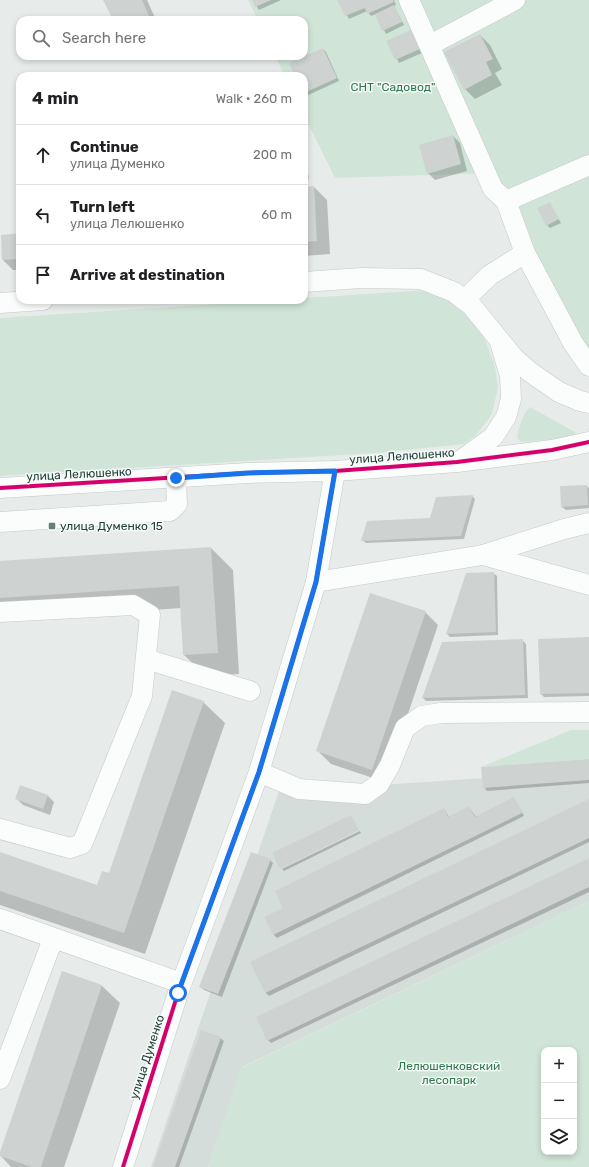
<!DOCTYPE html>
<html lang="en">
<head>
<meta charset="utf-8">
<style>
	:root { --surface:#fff; --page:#f6f6f6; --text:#202124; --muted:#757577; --line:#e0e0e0 }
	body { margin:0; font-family:Rubik,sans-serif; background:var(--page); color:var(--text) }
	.controls { position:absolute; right:12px; bottom:12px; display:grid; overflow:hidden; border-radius:8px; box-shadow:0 2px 6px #0003 }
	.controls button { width:36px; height:36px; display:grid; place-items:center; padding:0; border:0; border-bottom:1px solid var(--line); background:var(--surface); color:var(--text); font:20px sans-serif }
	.stop { position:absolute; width:12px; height:12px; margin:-9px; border:3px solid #1a73e8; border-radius:50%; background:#fff }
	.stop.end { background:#1a73e8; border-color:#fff; box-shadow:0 1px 4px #0008 }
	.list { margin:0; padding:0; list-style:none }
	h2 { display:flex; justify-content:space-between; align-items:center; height:52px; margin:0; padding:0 16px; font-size:17px }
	h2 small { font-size:13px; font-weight:400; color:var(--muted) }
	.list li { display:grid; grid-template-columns:26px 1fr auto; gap:12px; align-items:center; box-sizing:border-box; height:60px; padding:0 16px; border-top:1px solid var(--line) }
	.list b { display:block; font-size:15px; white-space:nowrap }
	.list p { margin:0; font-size:13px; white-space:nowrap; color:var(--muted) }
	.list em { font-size:13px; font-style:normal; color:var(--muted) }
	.icon { flex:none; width:22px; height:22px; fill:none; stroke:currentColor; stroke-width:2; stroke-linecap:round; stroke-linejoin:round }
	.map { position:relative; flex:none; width:589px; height:1167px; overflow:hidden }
	.search { position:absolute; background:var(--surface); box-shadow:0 2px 6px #0003; left:16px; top:16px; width:292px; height:44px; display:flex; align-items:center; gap:10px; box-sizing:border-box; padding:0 14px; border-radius:12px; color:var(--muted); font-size:15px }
	.panel { position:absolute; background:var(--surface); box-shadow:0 2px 6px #0003; left:16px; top:72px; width:292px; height:232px; border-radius:12px }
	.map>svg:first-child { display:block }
	.built { fill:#d5ddda }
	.green { fill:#d0e5d7; fill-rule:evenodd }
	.shadow { fill:#0003 }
	.building { fill:#ced3d1 }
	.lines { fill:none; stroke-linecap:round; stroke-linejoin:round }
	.minor-casing { stroke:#c4c9c7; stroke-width:21 }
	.minor { stroke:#fbfcfc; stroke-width:20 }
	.cycleway-casing { stroke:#f6faf8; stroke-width:6 }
	.cycleway { stroke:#d6006c; stroke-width:4 }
	.route { stroke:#1a73e8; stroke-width:5 }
	.poi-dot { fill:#687d78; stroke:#f6faf8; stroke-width:1.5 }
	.labels { text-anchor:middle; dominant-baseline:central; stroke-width:3; stroke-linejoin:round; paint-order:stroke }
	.park-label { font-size:12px; fill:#2c794b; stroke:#f6faf8 }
	.street-label { font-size:12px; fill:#23413a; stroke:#f6faf8 }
	.poi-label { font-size:12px; fill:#23413a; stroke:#f6faf8; text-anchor:start }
</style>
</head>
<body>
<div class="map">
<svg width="589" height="1167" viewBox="0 0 589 1167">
	<rect width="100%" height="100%" fill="#e7ecea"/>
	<path class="built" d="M589,771V901L242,1067L208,1167H151L280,788L320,789Z"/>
	<g class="green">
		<path d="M248,0H589V361L492,173L335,178L304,115V76H285L275,56H304V20H258Z"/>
		<path d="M429,290L452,300L470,315L482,331L495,367L498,387L492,414L476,435L464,444L376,453L0,476V318L278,300H304V298Z"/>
		<path d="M530,407L575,432L576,436L571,438L521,442L517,438C519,427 522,415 530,407Z"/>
		<path d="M571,730H589V759L481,767Z"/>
		<path d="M589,901V1167H208L241,1068ZM544,1050H574V1152H544Z"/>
	</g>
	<g class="shadow">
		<path d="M104,0H147L156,20H114Z"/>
		<path d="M253,0H281L259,10Z"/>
		<path d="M339,0H394L396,5L394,6L404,25L386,34L376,14L371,16L367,11L349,19Z"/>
		<path d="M411,32L422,53L399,63L388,42Z"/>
		<path d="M480,35L490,45L502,69L495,73L502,85L475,99L465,89Z"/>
		<path d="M323,49L326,52L339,81L306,96L304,94V76H296Z"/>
		<path d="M453,136L460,143L467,171L435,180L428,173Z"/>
		<path d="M304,156L309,178L304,180Z"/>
		<path d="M314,187L327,200L330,254L304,256V188Z"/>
		<path d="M549,203L561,223L550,228L547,225Z"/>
		<path d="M20,234V270H13L3,260L2,236Z"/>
		<path d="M586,486L589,488V508L566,510L562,507Z"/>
		<path d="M472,496L475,499L464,539L366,543L362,540L431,519Z"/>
		<path d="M211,548L233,570L239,674L206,676L184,655L181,608L0,621V562Z"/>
		<path d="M493,573L497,576L498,635L450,637L447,634Z"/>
		<path d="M425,612L438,625L385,782L331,764L318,751Z"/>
		<path d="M589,638V696L544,697L541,694L539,640Z"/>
		<path d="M522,640L526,644L528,698L426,701L423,698L443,643Z"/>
		<path d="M203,702L225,723L145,954L0,905V853L98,886L110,874Z"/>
		<path d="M589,760V783L487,791L484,787Z"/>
		<path d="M47,795L54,802L50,815L23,805L16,798Z"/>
		<path d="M514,798L524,816L277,938L274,935L284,908L444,809L449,817L469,807L476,817Z"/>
		<path d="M589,800V842L269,996L266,993L251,962Z"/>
		<path d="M360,831L361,833L284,871L282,869Z"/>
		<path d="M589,859V892L271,1043L268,1040Z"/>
		<path d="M270,860L273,863L222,997L204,990L200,987Z"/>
		<path d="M62,972L102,986L120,1003L64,1167H11L0,1155Z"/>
		<path d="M220,1038L224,1041L179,1167H154Z"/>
	</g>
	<g class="building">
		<path d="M103,0H142L150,18L147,20H113Z"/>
		<path d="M252,0H271L255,7Z"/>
		<path d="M337,0H393L394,2L367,14L365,8L345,16Z"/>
		<path d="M394,5L402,22L382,31L375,14Z"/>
		<path d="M411,30L420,49L395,60L386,41Z"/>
		<path d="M480,34L493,59L486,62L492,75L464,90L444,52Z"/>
		<path d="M323,48L337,78L304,93V76H295L289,63Z"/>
		<path d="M453,135L461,164L427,174L419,145Z"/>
		<path d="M314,186L317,241L304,242V187Z"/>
		<path d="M550,202L559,219L546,226L537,208Z"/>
		<path d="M20,233V259L2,260L1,235Z"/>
		<path d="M587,485L588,505L561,507L560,486Z"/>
		<path d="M473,495L461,536L361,541L367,521L430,518L436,497Z"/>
		<path d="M211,547L218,653L183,655L179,586L0,598V561Z"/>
		<path d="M494,572L496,632L446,634L466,573Z"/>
		<path d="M370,593L426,611L372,770L316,751Z"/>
		<path d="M589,637V693L540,694L538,639Z"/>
		<path d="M523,639L525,695L422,698L442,642Z"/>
		<path d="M172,690L204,701L124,933L0,891V852L97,885L102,871L109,873Z"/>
		<path d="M589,759V780L483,788L481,767Z"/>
		<path d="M20,785L48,795L43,809L15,799Z"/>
		<path d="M514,797L522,813L273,935L264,917L283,908L275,891L444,808L448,817L469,806L475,817Z"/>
		<path d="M589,799V838L265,993L250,962Z"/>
		<path d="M351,815L359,830L280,869L272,853Z"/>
		<path d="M251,852L271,859L218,994L199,987Z"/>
		<path d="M589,858V887L267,1041L256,1017Z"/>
		<path d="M62,971L102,985L41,1167H32L0,1156V1152Z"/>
		<path d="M201,1030L221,1037L175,1167H153Z"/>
	</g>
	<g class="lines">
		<defs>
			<g id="minor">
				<path d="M409,0L493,189L506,201L525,253L573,343L589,366"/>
				<path d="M430,45L515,0"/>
				<path d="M506,201L589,165"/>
				<path d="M304,282L361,278L421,279L454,292L471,305L514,358L530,372L559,392L580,401L589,403"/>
				<path d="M464,300L490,275L525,253"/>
				<path d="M0,303L43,300"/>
				<path d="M460,461L493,437L506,417L511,399L510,376L501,346"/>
				<path d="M0,488L248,473L335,471L457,462L552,450L589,442"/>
				<path d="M0,522L170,511L177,504L176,478"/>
				<path d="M483,555L589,585"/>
				<path d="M316,582L483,555L564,529L589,523"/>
				<path d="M0,612L133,605L150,615L142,696L82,844L70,848L0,829"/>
				<path d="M146,659L250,691"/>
				<path d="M259,772L299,789L365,794L379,784L390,765L405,728L422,716L441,713L589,712"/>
				<path d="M0,919L181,983"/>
				<path d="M0,1079L53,939"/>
				<path d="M123,1167L178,993L259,772L316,582L335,471"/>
			</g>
		</defs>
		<use href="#minor" class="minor-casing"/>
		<use href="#minor" class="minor"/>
		<defs>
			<g id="cycleway">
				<path d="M0,488L248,473L335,471L457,462L552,450L589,442"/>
				<path d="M123,1167L178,993L259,772L316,582L335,471"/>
			</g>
		</defs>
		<use href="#cycleway" class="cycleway-casing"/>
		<use href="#cycleway" class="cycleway"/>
	</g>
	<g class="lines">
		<path class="route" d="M176,478L248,473L335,471L316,582L259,772L178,993"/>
	</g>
	<rect class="poi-dot" x="48" y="522" width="8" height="8" rx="2"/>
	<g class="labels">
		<g class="park-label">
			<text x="393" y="87">СНТ "Садовод"</text>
			<text x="449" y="1066">Лелюшенковский<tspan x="449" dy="14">лесопарк</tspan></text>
		</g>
		<g class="street-label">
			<text transform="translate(402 456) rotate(-4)">улица Лелюшенко</text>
			<text transform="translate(79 474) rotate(-3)">улица Лелюшенко</text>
			<text transform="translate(147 1057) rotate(-72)">улица Думенко</text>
		</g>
		<g class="poi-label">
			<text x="60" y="526">улица Думенко 15</text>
		</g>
	</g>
</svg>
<div class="controls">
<button>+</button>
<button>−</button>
<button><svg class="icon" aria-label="layers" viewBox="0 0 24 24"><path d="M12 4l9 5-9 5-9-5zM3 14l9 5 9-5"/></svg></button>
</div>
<div class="stop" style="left:178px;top:993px"></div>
<div class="stop end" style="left:176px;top:478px"></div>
<div class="search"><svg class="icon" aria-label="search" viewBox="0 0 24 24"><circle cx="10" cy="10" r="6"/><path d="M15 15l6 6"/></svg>Search here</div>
<section class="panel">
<h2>4 min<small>Walk · 260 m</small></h2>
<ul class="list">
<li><svg class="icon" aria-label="ahead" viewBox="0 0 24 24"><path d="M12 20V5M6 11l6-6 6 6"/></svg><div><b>Continue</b><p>улица Думенко</p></div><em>200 m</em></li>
<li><svg class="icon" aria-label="left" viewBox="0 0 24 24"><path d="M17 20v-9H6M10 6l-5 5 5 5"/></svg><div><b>Turn left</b><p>улица Лелюшенко</p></div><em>60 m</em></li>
<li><svg class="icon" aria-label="arrive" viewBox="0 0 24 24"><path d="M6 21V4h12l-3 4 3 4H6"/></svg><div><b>Arrive at destination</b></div></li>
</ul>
</section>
</div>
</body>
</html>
